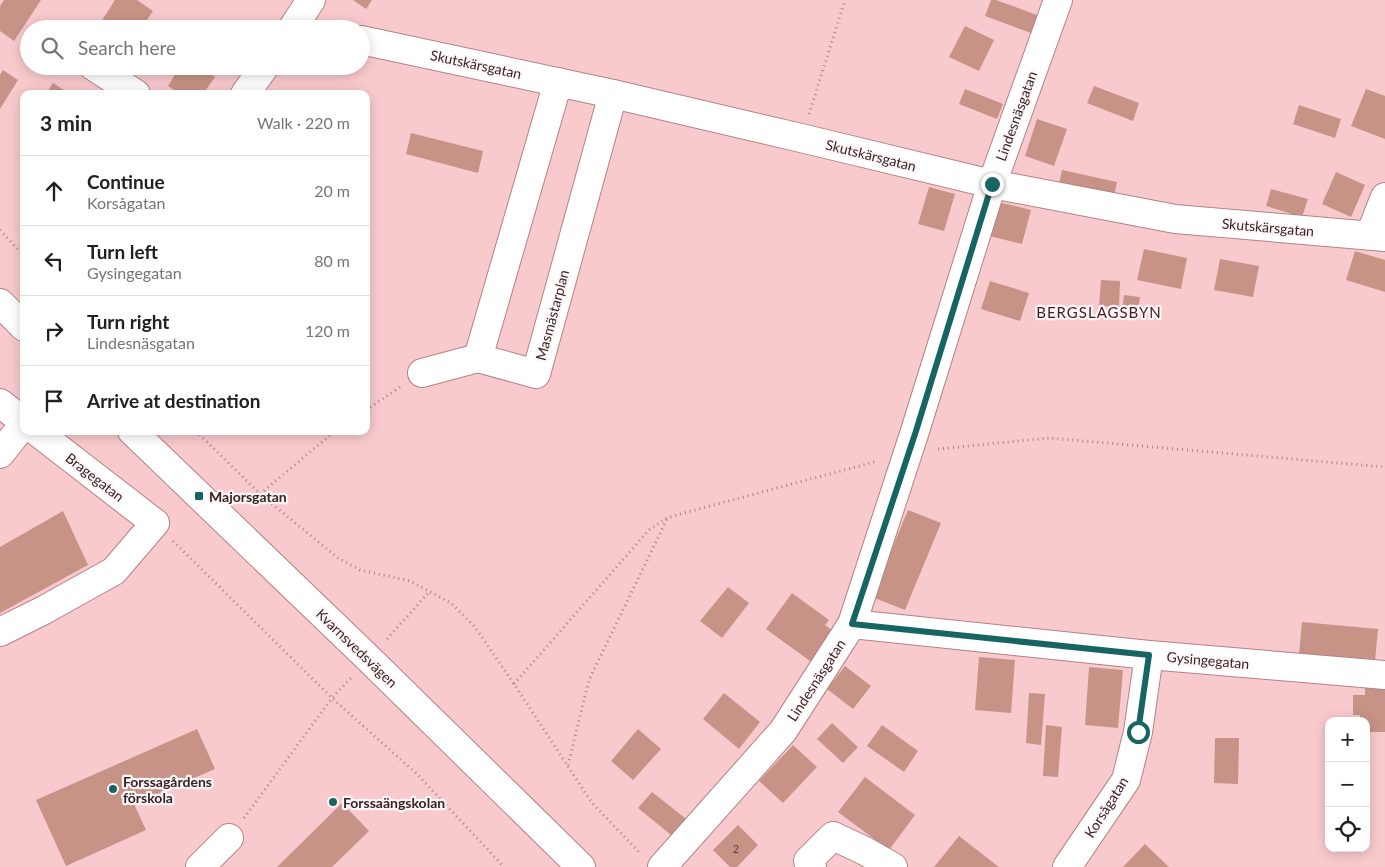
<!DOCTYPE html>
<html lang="en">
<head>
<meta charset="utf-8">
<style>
	:root { --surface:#fff; --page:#f6f6f6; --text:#202124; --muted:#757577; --line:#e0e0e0 }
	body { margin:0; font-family:Lato,sans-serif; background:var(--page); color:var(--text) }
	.controls { position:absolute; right:15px; bottom:15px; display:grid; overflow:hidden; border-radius:10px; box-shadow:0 2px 12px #0003 }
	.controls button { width:45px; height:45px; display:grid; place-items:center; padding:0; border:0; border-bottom:1px solid var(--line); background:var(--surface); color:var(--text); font:25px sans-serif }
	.stop { position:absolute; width:15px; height:15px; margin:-11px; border:4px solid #176563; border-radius:50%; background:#fff }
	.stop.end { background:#176563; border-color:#fff; box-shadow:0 1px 5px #0008 }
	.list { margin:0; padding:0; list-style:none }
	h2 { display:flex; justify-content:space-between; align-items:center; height:65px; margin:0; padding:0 20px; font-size:21px }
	h2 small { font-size:16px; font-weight:400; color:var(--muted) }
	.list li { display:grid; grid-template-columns:32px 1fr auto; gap:15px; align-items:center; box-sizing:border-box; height:70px; padding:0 20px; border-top:1px solid var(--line) }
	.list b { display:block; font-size:19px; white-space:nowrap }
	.list p { margin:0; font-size:16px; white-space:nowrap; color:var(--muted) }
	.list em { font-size:16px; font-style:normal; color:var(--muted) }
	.icon { flex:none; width:28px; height:28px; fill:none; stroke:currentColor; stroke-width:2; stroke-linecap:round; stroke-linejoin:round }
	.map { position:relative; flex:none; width:1385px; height:867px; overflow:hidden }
	.search { position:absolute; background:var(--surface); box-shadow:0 2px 12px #0003; left:20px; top:20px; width:350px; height:55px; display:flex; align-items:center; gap:12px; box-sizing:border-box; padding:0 18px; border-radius:28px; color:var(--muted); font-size:19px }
	.panel { position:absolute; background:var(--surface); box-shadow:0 2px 12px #0003; left:20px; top:90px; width:350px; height:345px; border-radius:10px }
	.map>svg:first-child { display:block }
	.building { fill:#c89387 }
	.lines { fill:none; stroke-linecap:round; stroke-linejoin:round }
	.minor-casing { stroke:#b58085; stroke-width:30 }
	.path { stroke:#aa8587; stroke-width:3; stroke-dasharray:1 4; stroke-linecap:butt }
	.minor { stroke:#fff; stroke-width:28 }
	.route { stroke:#176563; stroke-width:6 }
	.poi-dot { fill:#176563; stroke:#fdf6f7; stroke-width:2 }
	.labels { text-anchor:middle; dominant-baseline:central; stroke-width:4.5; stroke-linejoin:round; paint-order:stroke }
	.number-label { font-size:11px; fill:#5c3e3d }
	.street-label { font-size:14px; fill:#382224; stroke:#fdf6f7 }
	.poi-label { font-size:14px; font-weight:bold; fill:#382224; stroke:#fdf6f7; text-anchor:start }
	.neighbourhood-label { font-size:15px; letter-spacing:1px; fill:#471b22; stroke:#fdf6f7 }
</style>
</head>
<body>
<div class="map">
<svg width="1385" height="867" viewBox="0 0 1385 867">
	<rect width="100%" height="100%" fill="#f9cacd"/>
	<g class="building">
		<path d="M4,0H41L14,41L0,31V6Z"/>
		<path d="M115,0H137L153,11L141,29H111L101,22Z"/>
		<path d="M353,0H372L366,9Z"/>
		<path d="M991,0H996L1037,15L1031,33L985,16Z"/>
		<path d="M965,26L994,40L979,71L949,57Z"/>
		<path d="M180,66H199L215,77L203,94H180L168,86Z"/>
		<path d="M3,70L18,80L0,109V75Z"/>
		<path d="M53,83L70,94H46Z"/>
		<path d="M1094,86L1139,103L1133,121L1087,103Z"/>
		<path d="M965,89L1003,104L997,119L959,104Z"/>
		<path d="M1366,89L1385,96V139L1351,126Z"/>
		<path d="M1299,105L1341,119L1335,138L1293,124Z"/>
		<path d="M1037,119L1067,129L1054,166L1025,156Z"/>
		<path d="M411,133L483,151L478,173L406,154Z"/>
		<path d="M1062,170L1117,182L1113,201L1058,188Z"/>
		<path d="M1336,172L1365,185L1351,217L1322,204Z"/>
		<path d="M929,187L955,194L944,231L918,224Z"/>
		<path d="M1271,189L1308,199L1302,217L1266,206Z"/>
		<path d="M998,202L1031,210L1022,244L989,236Z"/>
		<path d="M1144,249L1187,258L1181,289L1137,280Z"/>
		<path d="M1355,251L1385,260V292L1346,280Z"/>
		<path d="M1220,259L1259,266L1253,297L1214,290Z"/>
		<path d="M1101,280L1120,281L1119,307L1099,306Z"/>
		<path d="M990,281L1029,293L1020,321L981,309Z"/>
		<path d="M1124,295L1140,297L1137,320L1121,318Z"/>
		<path d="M908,510L941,523L905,610L872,597Z"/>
		<path d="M63,511L88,565L0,613V547Z"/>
		<path d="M728,587L749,603L722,638L700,621Z"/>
		<path d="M792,593L829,620L825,625L836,633L814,664L766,629Z"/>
		<path d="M1302,622L1378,629L1375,661L1299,654Z"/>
		<path d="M979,657L1015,660L1011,713L975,710Z"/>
		<path d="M845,666L871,686L853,709L827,689Z"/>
		<path d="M1089,667L1123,670L1118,728L1085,725Z"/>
		<path d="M1365,688L1385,689V732H1366V721H1360V715H1353V695H1365Z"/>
		<path d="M724,693L760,722L739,749L703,719Z"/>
		<path d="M1029,693L1045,694L1041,745L1026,743Z"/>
		<path d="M832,723L858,747L843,763L817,739Z"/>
		<path d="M882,725L918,751L904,772L867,746Z"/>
		<path d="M1046,725L1062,727L1058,777L1043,776Z"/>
		<path d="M197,729L215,769L134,804L146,830L66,866L36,800Z"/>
		<path d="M638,729L661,749L633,780L611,761Z"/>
		<path d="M1215,738H1239L1238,784L1214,783Z"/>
		<path d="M793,745L817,767L783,803L759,781Z"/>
		<path d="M865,777L915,815L889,850L838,812Z"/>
		<path d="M652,792L690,822L676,839L638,808Z"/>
		<path d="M342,803L369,831L332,867H277Z"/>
		<path d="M738,825L758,845L737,867H730L713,850Z"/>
		<path d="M959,836L999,867H934Z"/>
		<path d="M1145,844L1169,867H1123Z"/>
	</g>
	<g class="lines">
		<defs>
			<g id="minor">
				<path d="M292,29L311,0"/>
				<path d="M361,40L613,94L801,138L992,184L1175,219L1385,237"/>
				<path d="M93,66L136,94"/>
				<path d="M558,82L478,358L536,374L613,94"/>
				<path d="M245,94L265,66"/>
				<path d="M1370,235L1385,197"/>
				<path d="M0,303L24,327"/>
				<path d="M422,373L478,358"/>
				<path d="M0,403L24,422"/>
				<path d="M132,431L367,657L581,867"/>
				<path d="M0,454L24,424"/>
				<path d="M852,624L1149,655L1385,675"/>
				<path d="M0,632L44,610L114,571L155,523L36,431"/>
				<path d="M200,867L229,838"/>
				<path d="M662,867L783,731L852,624L915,431L992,184L1058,0"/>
				<path d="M812,867L808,861L833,836L863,850L893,867"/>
				<path d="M1067,867L1126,780L1138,732L1149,655"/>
			</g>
		</defs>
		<use href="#minor" class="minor-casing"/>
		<g class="path">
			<path d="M809,114L845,0"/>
			<path d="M0,230L24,256"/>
			<path d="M366,410L400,387"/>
			<path d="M196,431L260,494L338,558L360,570L410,581L451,603L475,627L514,684L592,803L641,854"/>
			<path d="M938,449L1049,438L1385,467"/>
			<path d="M260,494L335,431"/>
			<path d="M173,541L332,698L418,775L504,867"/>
			<path d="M387,639L430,591"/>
			<path d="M514,684L649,530L667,518L684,513L878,461"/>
			<path d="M568,765L589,680L667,519"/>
			<path d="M244,818L332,698L351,678"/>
		</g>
		<use href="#minor" class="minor"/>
	</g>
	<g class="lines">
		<path class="route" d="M992,184L916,431L852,624L1149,655L1138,732"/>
	</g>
	<g class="poi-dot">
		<rect x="194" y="491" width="10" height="10" rx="2.5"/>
		<circle cx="113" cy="789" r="5"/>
		<circle cx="333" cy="802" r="5"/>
	</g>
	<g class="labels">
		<g class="number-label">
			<text x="736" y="848">2</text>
		</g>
		<g class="street-label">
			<text transform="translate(476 64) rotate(12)">Skutskärsgatan</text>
			<text transform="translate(1016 116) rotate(-70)">Lindesnäsgatan</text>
			<text transform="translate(871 155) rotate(14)">Skutskärsgatan</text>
			<text transform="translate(1268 227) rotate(5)">Skutskärsgatan</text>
			<text transform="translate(552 315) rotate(-75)">Masmästarplan</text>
			<text transform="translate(95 477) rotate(38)">Bragegatan</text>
			<text transform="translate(357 648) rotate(44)">Kvarnsvedsvägen</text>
			<text transform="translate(1208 660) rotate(5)">Gysingegatan</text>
			<text transform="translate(816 680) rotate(-57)">Lindesnäsgatan</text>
			<text transform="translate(1106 807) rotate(-58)">Korsågatan</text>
		</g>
		<g class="poi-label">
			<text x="209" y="496">Majorsgatan</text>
			<text x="123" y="781">Forssagårdens<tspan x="123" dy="16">förskola</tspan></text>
			<text x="343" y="802">Forssaängskolan</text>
		</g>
		<g class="neighbourhood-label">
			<text x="1099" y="312">BERGSLAGSBYN</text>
		</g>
	</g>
</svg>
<div class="controls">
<button>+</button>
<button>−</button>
<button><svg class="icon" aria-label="locate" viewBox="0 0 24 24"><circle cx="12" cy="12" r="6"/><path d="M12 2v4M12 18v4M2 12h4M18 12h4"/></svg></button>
</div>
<div class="stop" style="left:1138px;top:732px"></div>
<div class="stop end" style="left:992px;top:184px"></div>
<div class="search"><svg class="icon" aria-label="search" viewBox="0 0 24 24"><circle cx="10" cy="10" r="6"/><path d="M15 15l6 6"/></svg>Search here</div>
<section class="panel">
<h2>3 min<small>Walk · 220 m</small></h2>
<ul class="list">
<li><svg class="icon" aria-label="ahead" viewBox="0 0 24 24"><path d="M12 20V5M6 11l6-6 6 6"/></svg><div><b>Continue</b><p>Korsågatan</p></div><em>20 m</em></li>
<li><svg class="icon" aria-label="left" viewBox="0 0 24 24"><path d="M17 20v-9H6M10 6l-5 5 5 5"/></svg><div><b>Turn left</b><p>Gysingegatan</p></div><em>80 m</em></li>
<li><svg class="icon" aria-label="right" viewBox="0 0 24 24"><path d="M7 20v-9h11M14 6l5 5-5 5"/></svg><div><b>Turn right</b><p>Lindesnäsgatan</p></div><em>120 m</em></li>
<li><svg class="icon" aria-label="arrive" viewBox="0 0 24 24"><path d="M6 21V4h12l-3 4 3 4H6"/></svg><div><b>Arrive at destination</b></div></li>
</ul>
</section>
</div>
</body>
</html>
